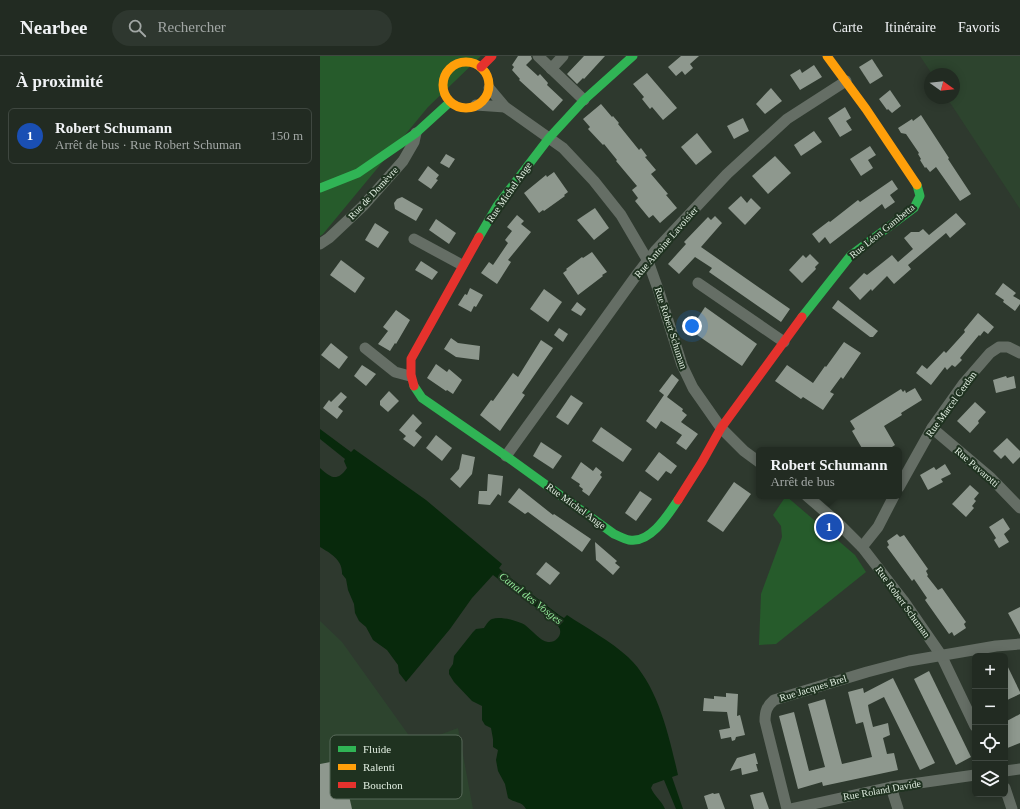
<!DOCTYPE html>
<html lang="fr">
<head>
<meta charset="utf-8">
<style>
	:root { --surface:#222b22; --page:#2e372f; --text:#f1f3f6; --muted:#a2a7a5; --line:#3f4740; --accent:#d6ab8b }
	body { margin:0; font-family:"Times New Roman",serif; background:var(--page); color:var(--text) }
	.controls { position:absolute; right:12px; bottom:12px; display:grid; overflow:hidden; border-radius:6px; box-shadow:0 2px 10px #0003 }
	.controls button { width:36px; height:36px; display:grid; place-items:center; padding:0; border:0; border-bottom:1px solid var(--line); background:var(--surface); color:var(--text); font:20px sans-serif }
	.compass { position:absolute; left:604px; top:12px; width:36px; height:36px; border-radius:50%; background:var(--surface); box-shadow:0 2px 10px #0003; rotate:105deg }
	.you { position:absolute; left:372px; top:270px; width:14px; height:14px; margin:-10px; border:3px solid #fff; border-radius:50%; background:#1a73e8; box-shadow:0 0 0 6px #1a73e833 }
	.badge { display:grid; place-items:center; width:26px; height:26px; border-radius:50%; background:var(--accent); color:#fff; font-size:13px; font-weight:700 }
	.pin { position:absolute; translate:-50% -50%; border:2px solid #fff; box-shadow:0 1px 4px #0006 }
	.popup { position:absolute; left:436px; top:391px; width:146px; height:52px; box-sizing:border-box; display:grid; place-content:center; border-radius:6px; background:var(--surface); filter:drop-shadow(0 1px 3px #0005); font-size:13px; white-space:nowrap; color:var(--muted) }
	.popup b { font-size:15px; color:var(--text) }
	.popup::after { content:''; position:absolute; left:50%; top:100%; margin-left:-8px; border:8px solid transparent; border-top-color:var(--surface) }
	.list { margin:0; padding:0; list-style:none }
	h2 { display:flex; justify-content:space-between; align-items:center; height:52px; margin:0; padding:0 16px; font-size:17px }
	h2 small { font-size:13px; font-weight:400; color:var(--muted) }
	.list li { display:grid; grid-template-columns:26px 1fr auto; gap:12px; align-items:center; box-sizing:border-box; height:56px; margin:0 8px 8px; padding:0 8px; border:1px solid var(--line); border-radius:6px }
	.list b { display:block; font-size:15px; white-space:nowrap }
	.list p { margin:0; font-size:13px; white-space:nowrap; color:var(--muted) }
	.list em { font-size:13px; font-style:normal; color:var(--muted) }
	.icon { flex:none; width:22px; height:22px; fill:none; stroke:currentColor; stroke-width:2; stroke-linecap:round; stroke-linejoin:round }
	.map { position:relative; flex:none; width:700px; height:753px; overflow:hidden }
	header { display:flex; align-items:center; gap:24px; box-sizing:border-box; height:56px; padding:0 20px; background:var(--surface); border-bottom:1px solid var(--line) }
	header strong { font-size:19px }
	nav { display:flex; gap:22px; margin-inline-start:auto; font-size:14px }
	.search { width:280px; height:36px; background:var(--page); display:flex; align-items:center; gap:10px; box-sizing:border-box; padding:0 14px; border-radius:22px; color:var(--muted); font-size:15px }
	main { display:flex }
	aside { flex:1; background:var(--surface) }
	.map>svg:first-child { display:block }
	.built { fill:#2d442e }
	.green { fill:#265b2b }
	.water { fill:#08290c }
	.building { fill:#8e988e }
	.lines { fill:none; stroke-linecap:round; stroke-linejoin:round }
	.street { stroke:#656e65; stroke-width:11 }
	.fast { stroke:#30b455; stroke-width:9 }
	.slow { stroke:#ff9f0a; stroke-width:9 }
	.jam { stroke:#e5322d; stroke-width:9 }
	.labels { text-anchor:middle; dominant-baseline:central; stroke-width:4; stroke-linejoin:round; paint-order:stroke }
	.street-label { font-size:10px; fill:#e0ede0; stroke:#1f3220 }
	.water-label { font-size:11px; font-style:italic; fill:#93eb99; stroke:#1f3220 }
	.key { fill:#1f3220; stroke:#596a5a; stroke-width:1 }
	.key-label { font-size:11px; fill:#e0ede0 }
</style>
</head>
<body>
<header>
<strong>Nearbee</strong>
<div class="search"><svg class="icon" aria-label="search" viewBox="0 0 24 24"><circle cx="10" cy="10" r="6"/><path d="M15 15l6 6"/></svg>Rechercher</div>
<nav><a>Carte</a><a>Itinéraire</a><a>Favoris</a></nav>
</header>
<main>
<aside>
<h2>À proximité<small></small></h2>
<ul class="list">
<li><span class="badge" style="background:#1a4fb4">1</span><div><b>Robert Schumann</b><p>Arrêt de bus · Rue Robert Schuman</p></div><em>150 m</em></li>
</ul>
</aside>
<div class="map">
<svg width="700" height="753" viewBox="0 0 700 753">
	<rect width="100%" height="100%" fill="#2e392e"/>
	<g class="built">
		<path d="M600,0H700V153L627,42H634V18H612Z"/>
		<path d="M0,565L22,586L95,688L138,672L153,753H0Z"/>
	</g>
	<g class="green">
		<path d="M0,0H161L108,51L3,178L0,180Z"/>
		<path d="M466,440L535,499L546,516L456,588L439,589L441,538L462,481L461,470L453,459Z"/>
	</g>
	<path class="water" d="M0,373L31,396L34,393L106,444L182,508L179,512L184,517L239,559L244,562L247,559C265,571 292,586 308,601C338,629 349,680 358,719L352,721L363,753H356L344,724L333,728L331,732C334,740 342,745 345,753H206C202,745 194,747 188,742L185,728L178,715L176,704L178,694L173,691V683L171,672L165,669L162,664V650L152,645L134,626L129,618V614L133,608L134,600L153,576L156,573L164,572C166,569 169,564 172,563C181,560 198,565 205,569C212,574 220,585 228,586C237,587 244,577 238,570L239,569L173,519L152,542L130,573L86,626L79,617L78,609L67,594L53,584L46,571L39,565L35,557L34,548L28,534L26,523L22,518C23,504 10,497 0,491V412C11,422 17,426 27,412L24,405L25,403L0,383Z"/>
	<g class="building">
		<path d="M198,0H211L212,3L206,9L218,20L220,18L228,27L227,29L243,44L233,55L199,24L200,23L192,14L194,11L192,9Z"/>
		<path d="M264,0H285L264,23L263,22L257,28L247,18Z"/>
		<path d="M361,0H379L370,8L373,12L365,19L362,15L356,20L348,11Z"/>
		<path d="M552,3L563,20L550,28L539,11Z"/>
		<path d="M494,9L502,21L480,34L470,19L480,13L482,17Z"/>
		<path d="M327,17L357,52L343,64L332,51L330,53L322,43L324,41L313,28Z"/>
		<path d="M451,32L462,45L445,58L436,48Z"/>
		<path d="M570,34L581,50L572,57L568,53L567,54L559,43Z"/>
		<path d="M281,48L292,61L293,60L299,67L298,68L319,94L321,92L327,100L325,101L336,114L331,118L348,138L346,139L357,152L340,167L333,159L329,162L315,145L318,142L312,134L317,130L296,105L297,104L284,88L283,89L268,73L270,71L263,63Z"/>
		<path d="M525,51L531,62L526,65L532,74L520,81L508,62Z"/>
		<path d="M601,59L629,102L628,103L651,138L640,145L616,111L610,116L606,111L605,112L600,104L601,103L598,98L599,97L586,78L581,77L578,72L592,63L593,65Z"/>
		<path d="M423,62L429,75L414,83L407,70Z"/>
		<path d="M494,75L502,86L481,100L474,89Z"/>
		<path d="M377,77L392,96L376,109L361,91Z"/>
		<path d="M550,90L556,99L548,104L553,112L541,120L530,103Z"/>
		<path d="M126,98L135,103L129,112L120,107Z"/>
		<path d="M455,100L471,117L448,138L432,120Z"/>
		<path d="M108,110L119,119L116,123L118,124L111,133L98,124Z"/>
		<path d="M234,116L248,136L244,139L245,140L224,155L223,154L219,157L204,137L226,119L227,121Z"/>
		<path d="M572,124L578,133L570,139L575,146L565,153L562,148L510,188L505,181L499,187L492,178L509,165L510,166L538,144L540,146Z"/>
		<path d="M421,140L427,147L431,142L441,152L425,169L408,152Z"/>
		<path d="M82,141L103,153L96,165L75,153L74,147L77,143Z"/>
		<path d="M275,152L289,172L274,184L257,164Z"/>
		<path d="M636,157L646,168L630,182L626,177L588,209L591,213L574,228L567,220L552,235L551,233L540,244L529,232L544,217L547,219L572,199L578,206L593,193L584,182L591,176H599L603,173L609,179Z"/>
		<path d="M197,159L204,165L201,168L211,176L188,204L191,206L177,228L161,217L169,206L173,209L188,187L185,184L192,175L187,171Z"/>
		<path d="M395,160L402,167L381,191L470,253L461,266L389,216L392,212L375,201L359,218L348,208L366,188L364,186L388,161L391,164Z"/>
		<path d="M116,163L136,177L129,188L109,174Z"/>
		<path d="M55,167L69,176L58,192L45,184Z"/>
		<path d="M272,196L287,216L282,219L283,220L258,239L243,217L247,214L246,213L262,201L263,202Z"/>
		<path d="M490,198L499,207L495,211L496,213L482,227L469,214L483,199L486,202Z"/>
		<path d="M21,204L45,222L35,237L10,219Z"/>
		<path d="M101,205L118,216L112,224L95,214Z"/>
		<path d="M683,227L696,237L693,240L700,244V248L695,255L683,246L684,244L675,238Z"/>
		<path d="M150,232L163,239L156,251L154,250L151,256L138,249L145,238L147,239Z"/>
		<path d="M224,233L242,246L228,266L210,253Z"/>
		<path d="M518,244L558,275L553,281H550L512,252Z"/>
		<path d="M257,246L266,253L261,260L251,254Z"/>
		<path d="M385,251L437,288L422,310L370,274Z"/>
		<path d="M76,254L90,264L76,288L75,287L70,295L58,288L68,275L63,271Z"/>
		<path d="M658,257L674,271L668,278L664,275L660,280L659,279L640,302L642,304L635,311L632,309L627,314L625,311L611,329L596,317L602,309L607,313L624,295L626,297L645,276L644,274Z"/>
		<path d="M239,272L248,278L243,286L234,279Z"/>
		<path d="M131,282L138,287L160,290L159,304L136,301L124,293Z"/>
		<path d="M221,284L233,292L202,337L205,339L180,375L160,359L171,344L173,345L193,317L198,321Z"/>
		<path d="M524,286L541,297L523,323L521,321L510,336L514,338L503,354L483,341L481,343L455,325L467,309L493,327L505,310L506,311Z"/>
		<path d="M11,287L28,301L19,313L1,299Z"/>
		<path d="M116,308L127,316L129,313L142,324L133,338L127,334L126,335L107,322Z"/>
		<path d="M42,309L56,318L46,330L34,320Z"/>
		<path d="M352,318L359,324L347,341L363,353L362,355L367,359L361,366L378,378L366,394L356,387L362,379L341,365L336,373L326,365L344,339L339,335Z"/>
		<path d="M686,320L687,322L694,320L696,332L676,337L673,324Z"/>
		<path d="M595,332L602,344L581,357L582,359L564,370L575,389L572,391L574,394H543L532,375L535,373L530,365L581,333L583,336L585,334L586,337Z"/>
		<path d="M69,335L79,345L68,356L60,349V345Z"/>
		<path d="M21,336L27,341L18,351L23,355L17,363L3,352L9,344L11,346Z"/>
		<path d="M251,339L263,347L248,369L236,361Z"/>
		<path d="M655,346L666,356L658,365L659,367L650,377L637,365Z"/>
		<path d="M93,358L102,367L95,375L102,381L94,391L83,383L86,380L79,374Z"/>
		<path d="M281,371L312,393L303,406L272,385Z"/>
		<path d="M116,379L132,392L122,405L106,392Z"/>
		<path d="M687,382L700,395V401L693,408L685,399L681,403L673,395Z"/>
		<path d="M221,386L242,400L233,413L213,400Z"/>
		<path d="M339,396L357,410L351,418L346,415L338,425L325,415Z"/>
		<path d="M142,398L155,401L152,418L140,432L130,423L139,413Z"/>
		<path d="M261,406L273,415L276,411L282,416L280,419L282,421L269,440L262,435L263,433L259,430L260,428L251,422Z"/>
		<path d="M625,408L631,418L621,423L623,426L608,434L600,419L614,411L616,414Z"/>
		<path d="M168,418L183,420L181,440L178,438L170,449L158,448L159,435H167Z"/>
		<path d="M414,426L431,438L403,476L387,465Z"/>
		<path d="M650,429L659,437L654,443L656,445L652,450L654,452L646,461L632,448Z"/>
		<path d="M199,432L233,459L234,458L271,483L262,496L208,456L205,458L188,446Z"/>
		<path d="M320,435L332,443L316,465L305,457Z"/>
		<path d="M683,462L690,473L684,478L689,486L679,492L674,484L676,482L669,471Z"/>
		<path d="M577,478L580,481L584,479L608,513L606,515L608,519L607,520L618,534L622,532L646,566L644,568L646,572L634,580L632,576L629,578L605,544L607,542L594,523L592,525L567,491L569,489L567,485Z"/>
		<path d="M275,486L297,505L295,507L300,511L293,519L276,504Z"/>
		<path d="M226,506L240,517L230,529L216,518Z"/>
		<path d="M700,551V579L688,557Z"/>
		<path d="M685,605L700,636V638L685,645Z"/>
		<path d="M609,615L651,701L636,709L594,623Z"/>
		<path d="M573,622L615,707L600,714L564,641L548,649L549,655L553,671L568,667L570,679L563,682L567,698L574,697L578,714L503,730L502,726L478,733L459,660L474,656L489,715L505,711L488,648L505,643L522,708L552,701L543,666L536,668L528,636L543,632L544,637Z"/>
		<path d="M406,637L418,638L417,660L420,659L425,679L416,681L415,684L412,685L411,681L401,683L399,674L410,672L407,656L383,655L384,642L394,643V640L406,641Z"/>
		<path d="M700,658V687L685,693V666Z"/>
		<path d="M435,697L438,708H436L438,715L422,719L421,712L410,715L417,702Z"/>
		<path d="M21,704L32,753H0V708Z"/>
		<path d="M443,736L449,753H434L430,739Z"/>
		<path d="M393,737L394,738L399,737L405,753H388L384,740Z"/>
	</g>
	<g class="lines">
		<g class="street">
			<path d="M218,0L264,44"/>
			<path d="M231,13L243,0"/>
			<path d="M169,32L185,51L243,92L274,125L301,159L328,205L339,236L362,309L373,332L401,372L424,395L439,406"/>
			<path d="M156,49L185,51"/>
			<path d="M94,183L142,209"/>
			<path d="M0,188L9,182L43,150L83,105L94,86L96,77"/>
			<path d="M378,227L464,286"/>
			<path d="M45,292L75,316L90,320"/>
			<path d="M612,372L671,422L700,452"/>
			<path d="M186,400L318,217L335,195L407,118L467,63L526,25"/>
			<path d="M579,431L612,372L644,327L670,297L679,291H688L700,297"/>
			<path d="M487,440L517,466L542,491L583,544L621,599L655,670"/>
			<path d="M542,491L558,471L574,440"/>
			<path d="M685,715L700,713"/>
			<path d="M571,731L578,753"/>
			<path d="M685,732L692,753"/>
			<path d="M467,753L445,665C445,655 447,650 454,644L547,616L589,605L676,590L700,588"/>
			<path d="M470,753L571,731L655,719"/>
		</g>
		<g class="fast">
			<path d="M0,132L38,117L96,77L130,46"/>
			<path d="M159,181L177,150L229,82L264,44L313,0"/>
			<path d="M482,261L531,199L594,152L600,140L597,129"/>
			<path d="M94,330L102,342L186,400L294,478C299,480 304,483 309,484C330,488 348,459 358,444"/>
		</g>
		<g class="slow">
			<path d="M507,0L546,53L597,129"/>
			<circle cx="146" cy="29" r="23"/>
		</g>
		<g class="jam">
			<path d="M161,11L172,0"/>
			<path d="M94,330L91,319V303L159,181"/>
			<path d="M358,444L382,406L401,372L482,261"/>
		</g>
	</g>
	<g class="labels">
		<g class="street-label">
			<text transform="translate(189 136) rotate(-55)">Rue Michel Ange</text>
			<text transform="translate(53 137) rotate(-47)">Rue de Domèvre</text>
			<text transform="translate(562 175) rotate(-39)">Rue Léon Gambetta</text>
			<text transform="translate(346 186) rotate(-49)">Rue Antoine Lavoisier</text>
			<text transform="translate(351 272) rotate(72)">Rue Robert Schuman</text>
			<text transform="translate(631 348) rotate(-54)">Rue Marcel Cerdan</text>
			<text transform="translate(657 411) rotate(41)">Rue Pavarotti</text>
			<text transform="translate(256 450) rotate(36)">Rue Michel Ange</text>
			<text transform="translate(583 546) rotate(54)">Rue Robert Schuman</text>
			<text transform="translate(493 632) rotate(-17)">Rue Jacques Brel</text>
			<text transform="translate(562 734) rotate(-10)">Rue Roland Davide</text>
		</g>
		<g class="water-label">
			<text transform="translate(211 542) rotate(38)">Canal des Vosges</text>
		</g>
	</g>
	<rect x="10" y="679" width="132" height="64" rx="6" class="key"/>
	<rect x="18" y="690" width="18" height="6" fill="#30b455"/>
	<rect x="18" y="708" width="18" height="6" fill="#ff9f0a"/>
	<rect x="18" y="726" width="18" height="6" fill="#e5322d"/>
	<g class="key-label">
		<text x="43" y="697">Fluide</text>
		<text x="43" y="715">Ralenti</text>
		<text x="43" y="733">Bouchon</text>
	</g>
</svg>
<div class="controls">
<button>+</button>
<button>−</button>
<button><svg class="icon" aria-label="locate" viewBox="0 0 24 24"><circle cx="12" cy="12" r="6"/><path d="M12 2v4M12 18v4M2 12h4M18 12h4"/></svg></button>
<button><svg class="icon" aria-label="layers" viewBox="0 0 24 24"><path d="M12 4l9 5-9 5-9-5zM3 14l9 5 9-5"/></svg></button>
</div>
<svg class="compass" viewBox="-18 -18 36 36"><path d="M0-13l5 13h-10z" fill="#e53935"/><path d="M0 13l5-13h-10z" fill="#a2a7a5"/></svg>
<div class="you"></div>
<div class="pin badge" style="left:509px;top:471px;background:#1a4fb4">1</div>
<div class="popup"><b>Robert Schumann</b>Arrêt de bus</div>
</div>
</main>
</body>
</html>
